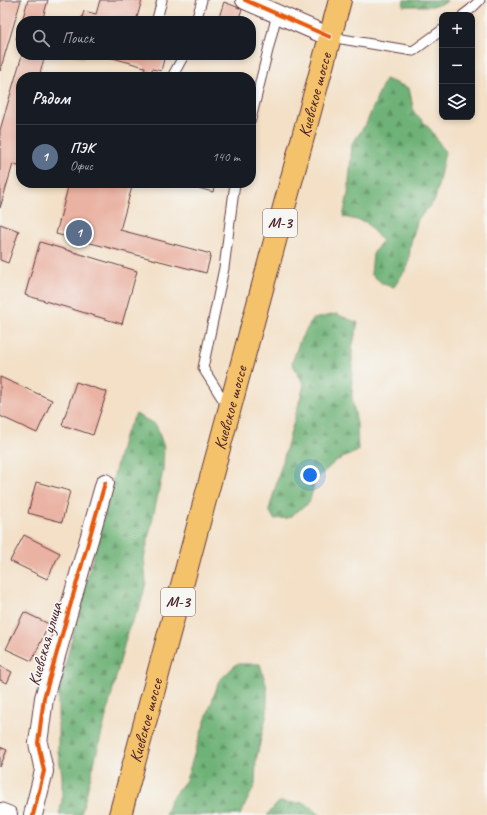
<!DOCTYPE html>
<html lang="ru">
<head>
<meta charset="utf-8">
<style>
	:root { --surface:#171b24; --page:#242831; --text:#f1f3f6; --muted:#9ea1a6; --line:#363941; --accent:#d690ce }
	body { margin:0; font-family:Caveat,sans-serif; background:var(--page); color:var(--text) }
	.controls { position:absolute; right:12px; top:12px; display:grid; overflow:hidden; border-radius:8px; box-shadow:0 2px 6px #0003 }
	.controls button { width:36px; height:36px; display:grid; place-items:center; padding:0; border:0; border-bottom:1px solid var(--line); background:var(--surface); color:var(--text); font:20px sans-serif }
	.you { position:absolute; left:310px; top:475px; width:14px; height:14px; margin:-10px; border:3px solid #fff; border-radius:50%; background:#1a73e8; box-shadow:0 0 0 6px #1a73e833 }
	.badge { display:grid; place-items:center; width:26px; height:26px; border-radius:50%; background:var(--accent); color:#fff; font-size:13px; font-weight:700 }
	.pin { position:absolute; translate:-50% -50%; border:2px solid #fff; box-shadow:0 1px 4px #0006 }
	.list { margin:0; padding:0; list-style:none }
	h2 { display:flex; justify-content:space-between; align-items:center; height:52px; margin:0; padding:0 16px; font-size:17px }
	h2 small { font-size:13px; font-weight:400; color:var(--muted) }
	.list li { display:grid; grid-template-columns:26px 1fr auto; gap:12px; align-items:center; box-sizing:border-box; height:64px; padding:0 16px; border-top:1px solid var(--line) }
	.list b { display:block; font-size:15px; white-space:nowrap }
	.list p { margin:0; font-size:13px; white-space:nowrap; color:var(--muted) }
	.list em { font-size:13px; font-style:normal; color:var(--muted) }
	.icon { flex:none; width:22px; height:22px; fill:none; stroke:currentColor; stroke-width:2; stroke-linecap:round; stroke-linejoin:round }
	.map { position:relative; flex:none; width:487px; height:815px; overflow:hidden }
	.search { position:absolute; background:var(--surface); box-shadow:0 2px 6px #0003; left:16px; top:16px; width:240px; height:44px; display:flex; align-items:center; gap:10px; box-sizing:border-box; padding:0 14px; border-radius:16px; color:var(--muted); font-size:15px }
	.panel { position:absolute; background:var(--surface); box-shadow:0 2px 6px #0003; left:16px; top:72px; width:240px; height:116px; border-radius:16px }
	.map>svg:first-child { display:block }
	.forest { fill:url(#forest-firs); stroke:#5c6851 }
	.building { fill:#eab2a3 }
	.lines { fill:none; stroke-linecap:round; stroke-linejoin:round }
	.service-casing { stroke:#633c42; stroke-width:11 }
	.minor-casing { stroke:#633c42; stroke-width:20 }
	.trunk-casing { stroke:#633c42; stroke-width:24 }
	.service { stroke:#fff; stroke-width:9 }
	.minor { stroke:#fff; stroke-width:18 }
	.trunk { stroke:#f4c26a; stroke-width:22 }
	.cycleway-casing { stroke:#f6f6f2; stroke-width:6 }
	.cycleway { stroke:#e8590c; stroke-width:4 }
	.labels { text-anchor:middle; dominant-baseline:central; stroke-width:3.5; stroke-linejoin:round; paint-order:stroke }
	.shield { fill:#f6f6f2; stroke:#7e6067; stroke-width:1 }
	.shield-label { font-size:16px; font-weight:bold; fill:#4a1f2b }
	.street-label { font-size:17px; fill:#4a1f2b; stroke:#f6f6f2 }
</style>
</head>
<body>
<div class="map">
<svg width="487" height="815" viewBox="0 0 487 815">
	<defs>
		<pattern id="forest-firs" width="22" height="20" patternUnits="userSpaceOnUse"><rect width="22" height="20" fill="#6eb277"/><path d="M5 1l3.5 6h-7zM16 11l3.5 6h-7z" fill="#5c9062"/></pattern>
	</defs>
	<rect width="100%" height="100%" fill="#f6f6f2"/>
	<filter id="ink" filterUnits="userSpaceOnUse"><feTurbulence type="fractalNoise" baseFrequency=".025" numOctaves="2"/><feDisplacementMap in="SourceGraphic" scale="8" xChannelSelector="R" yChannelSelector="G"/><feConvolveMatrix kernelMatrix="1 2 1 2 8 2 1 2 1" color-interpolation-filters="sRGB"/></filter>
	<filter id="wash" filterUnits="userSpaceOnUse"><feTurbulence type="fractalNoise" baseFrequency=".012" numOctaves="4" result="noise"/><feDisplacementMap in="SourceGraphic" scale="16" xChannelSelector="R" yChannelSelector="G"/><feGaussianBlur stdDeviation="0.9" result="paint"/><feColorMatrix in="noise" values="0 0 0 0 0 0 0 0 0 0 0 0 0 0 0 0 0 1.4 0 .05"/><feComposite in="paint" operator="in"/></filter>
	<g filter="url(#wash)">
		<rect width="100%" height="100%" fill="#f3e0c7"/>
		<g class="forest">
			<path d="M404,0H447L445,3L433,6H403Z"/>
			<path d="M385,79L409,88L414,112L431,130L445,152L435,200L418,219L411,242L408,266L394,287L383,284L371,274L373,254L382,241L366,222L343,217L348,194L352,144L366,124Z"/>
			<path d="M336,314L358,323L352,348V398L357,424L358,451L336,461L316,479L309,503L288,518L274,519L269,510L304,385L292,363L300,340L313,319Z"/>
			<path d="M136,414L156,425L164,447L163,471L144,559L146,583L140,606L128,630L81,815H59L62,801V775L58,751V693L124,436Z"/>
			<path d="M236,664H260L267,688V713L256,760L255,785L240,815H165L171,799L186,780L201,733L219,681Z"/>
			<path d="M279,802L305,803L321,815H267Z"/>
		</g>
		<g id="blocks">
			<g class="building">
				<path d="M0,0H21L0,71Z"/>
				<path d="M28,0H48L42,21H22Z"/>
				<path d="M100,0H142L136,21H81L84,11L96,14Z"/>
				<path d="M224,2L242,9L238,21H222L218,20Z"/>
				<path d="M21,24V41L16,39Z"/>
				<path d="M22,55H45L39,77H21V167L13,164L0,208V130Z"/>
				<path d="M73,55H85L84,59Z"/>
				<path d="M102,55H165L161,71L152,69L150,77H143L145,67Z"/>
				<path d="M69,183H133L120,230L211,254L206,273L56,234Z"/>
				<path d="M180,183H215L213,192Z"/>
				<path d="M0,224L19,231L8,263L0,260Z"/>
				<path d="M40,242L137,271L122,324L25,295Z"/>
				<path d="M0,377L52,400L37,433L0,416Z"/>
				<path d="M76,382L107,392L93,435L62,425Z"/>
				<path d="M36,482L70,491L62,522L28,513Z"/>
				<path d="M24,535L60,553L47,579L10,561Z"/>
				<path d="M24,612L49,624L32,661L6,649Z"/>
				<path d="M0,666L12,672L7,683L0,680Z"/>
				<path d="M0,747L7,750L0,767Z"/>
			</g>
		</g>
	</g>
	<g filter="url(#ink)">
		<use href="#blocks" fill-opacity="0" stroke="#633c42" stroke-width="1"/>
		<g class="lines">
			<defs>
				<g id="service">
					<path d="M463,15L471,9L480,0"/>
					<path d="M157,19L162,0"/>
					<path d="M196,21L202,0"/>
					<path d="M330,37L413,51L442,30"/>
					<path d="M172,77L184,55"/>
					<path d="M251,119L277,14"/>
					<path d="M227,406L203,368L224,268L235,183"/>
				</g>
				<g id="minor">
					<path d="M245,0L330,37"/>
					<path d="M0,812L8,815"/>
					<path d="M33,815L44,771L38,743L44,698L105,483"/>
				</g>
				<g id="trunk">
					<path id="s1" d="M120,815L340,0"/>
				</g>
			</defs>
			<use href="#service" class="service-casing"/>
			<use href="#minor" class="minor-casing"/>
			<use href="#trunk" class="trunk-casing"/>
			<use href="#service" class="service"/>
			<use href="#minor" class="minor"/>
			<use href="#trunk" class="trunk"/>
			<defs>
				<g id="cycleway">
					<path d="M245,0L330,37"/>
					<path d="M33,815L44,771L38,743L44,698L105,483"/>
				</g>
			</defs>
			<use href="#cycleway" class="cycleway-casing"/>
			<use href="#cycleway" class="cycleway"/>
		</g>
	</g>
	<g class="labels">
		<g class="shield">
			<rect x="263" y="209" width="34" height="28" rx="3"/>
			<rect x="161" y="588" width="34" height="28" rx="3"/>
		</g>
		<g class="shield-label">
			<text x="280" y="223">М-3</text>
			<text x="178" y="602">М-3</text>
		</g>
		<g class="street-label">
			<text stroke="none"><textPath href="#s1" startOffset="746">Киевское шоссе</textPath></text>
			<text stroke="none"><textPath href="#s1" startOffset="422">Киевское шоссе</textPath></text>
			<text transform="translate(45 644) rotate(-74)">Киевская улица</text>
			<text stroke="none"><textPath href="#s1" startOffset="98">Киевское шоссе</textPath></text>
		</g>
	</g>
</svg>
<div class="controls">
<button>+</button>
<button>−</button>
<button><svg class="icon" aria-label="layers" viewBox="0 0 24 24"><path d="M12 4l9 5-9 5-9-5zM3 14l9 5 9-5"/></svg></button>
</div>
<div class="you"></div>
<div class="pin badge" style="left:79px;top:233px;background:#5c6f8a">1</div>
<div class="search"><svg class="icon" aria-label="search" viewBox="0 0 24 24"><circle cx="10" cy="10" r="6"/><path d="M15 15l6 6"/></svg>Поиск</div>
<section class="panel">
<h2>Рядом<small></small></h2>
<ul class="list">
<li><span class="badge" style="background:#5c6f8a">1</span><div><b>ПЭК</b><p>Офис</p></div><em>140 m</em></li>
</ul>
</section>
</div>
</body>
</html>
